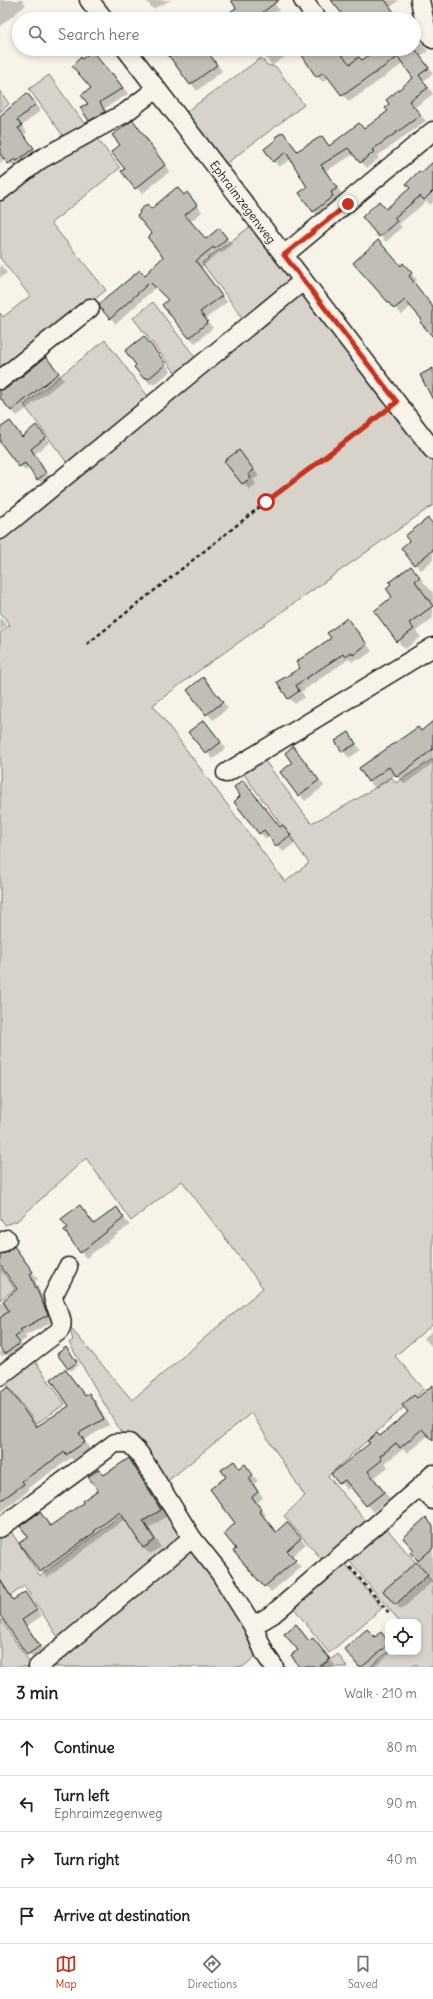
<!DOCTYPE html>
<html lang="en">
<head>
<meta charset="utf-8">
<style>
	:root { --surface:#fff; --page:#f2f2f2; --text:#222; --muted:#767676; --line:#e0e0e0; --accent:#c8321e }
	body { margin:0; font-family:Delius,sans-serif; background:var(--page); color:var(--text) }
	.controls { position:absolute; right:12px; bottom:12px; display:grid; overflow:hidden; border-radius:8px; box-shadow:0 2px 6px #0003 }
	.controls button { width:36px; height:36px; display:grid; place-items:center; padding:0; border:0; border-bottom:1px solid var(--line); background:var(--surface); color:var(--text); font:20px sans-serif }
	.stop { position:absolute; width:12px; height:12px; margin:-9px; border:3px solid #c8321e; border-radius:50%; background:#fff }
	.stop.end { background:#c8321e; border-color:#fff; box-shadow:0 1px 4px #0008 }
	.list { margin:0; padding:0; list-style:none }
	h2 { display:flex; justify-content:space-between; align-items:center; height:52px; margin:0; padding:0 16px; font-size:17px }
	h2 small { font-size:13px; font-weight:400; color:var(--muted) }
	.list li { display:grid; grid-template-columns:26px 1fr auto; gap:12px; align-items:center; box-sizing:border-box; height:56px; padding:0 16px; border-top:1px solid var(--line) }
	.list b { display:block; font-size:15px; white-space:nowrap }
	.list p { margin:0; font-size:13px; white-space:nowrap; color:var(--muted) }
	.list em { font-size:13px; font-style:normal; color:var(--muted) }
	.icon { flex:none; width:22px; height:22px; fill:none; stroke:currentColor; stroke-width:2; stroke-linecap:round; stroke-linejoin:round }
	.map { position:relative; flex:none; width:433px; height:1667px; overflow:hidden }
	.search { position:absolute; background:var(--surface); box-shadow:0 2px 6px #0003; left:12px; right:12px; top:12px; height:44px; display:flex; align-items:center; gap:10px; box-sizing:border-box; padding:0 14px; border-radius:22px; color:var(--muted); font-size:15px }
	.sheet { height:276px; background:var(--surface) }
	nav { display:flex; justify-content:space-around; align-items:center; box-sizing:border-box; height:56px; border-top:1px solid var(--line); background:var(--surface); font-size:11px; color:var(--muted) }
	nav a { display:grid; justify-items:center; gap:2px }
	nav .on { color:var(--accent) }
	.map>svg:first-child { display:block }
	.green { fill:#d7d3cb; stroke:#7a7874 }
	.shadow { fill:#0003 }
	.building { fill:#c0beb5; stroke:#1c1c1c }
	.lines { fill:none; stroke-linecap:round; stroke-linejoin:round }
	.minor-casing { stroke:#1c1c1c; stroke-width:21 }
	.path { stroke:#1c1c1c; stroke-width:2.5; stroke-dasharray:4 3; stroke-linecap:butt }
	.minor { stroke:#f7f3e8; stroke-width:18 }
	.route { stroke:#c8321e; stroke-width:5 }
	.labels { text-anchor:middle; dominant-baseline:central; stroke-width:3; stroke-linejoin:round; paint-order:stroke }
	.street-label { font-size:12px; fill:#1c1c1c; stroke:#f7f3e8 }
</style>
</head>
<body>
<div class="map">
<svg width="433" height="1667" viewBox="0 0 433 1667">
	<rect width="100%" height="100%" fill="#f7f3e8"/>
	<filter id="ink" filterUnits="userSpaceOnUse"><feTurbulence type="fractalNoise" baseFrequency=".025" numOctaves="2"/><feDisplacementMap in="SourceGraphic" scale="8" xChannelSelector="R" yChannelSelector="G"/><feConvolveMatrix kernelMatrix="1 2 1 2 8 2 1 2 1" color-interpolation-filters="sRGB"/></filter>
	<g filter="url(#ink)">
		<g class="green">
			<path d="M261,58L267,65L276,67L304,105L223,166L183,114Z"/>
			<path d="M49,75L89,130L67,141L29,89Z"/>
			<path d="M0,91L9,104L0,112Z"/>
			<path d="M96,137L120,168L51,223L106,290L0,376V313L3,317L30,296L0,258V199L44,164Z"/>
			<path d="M251,226L295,283L245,321L202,263Z"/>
			<path d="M302,292L433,461V505L201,669L153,705L285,882L309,863L240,769L262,757L311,823C340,810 365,795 391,777L396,783L433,759V1324L395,1356L424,1389L328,1476L370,1526L326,1564L284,1516L305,1496L251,1413L163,1485L125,1439L69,1343L73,1340L69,1326L132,1400L263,1288L182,1181L131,1221L86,1158L17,1221L5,1225L0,1217V633L10,625L0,612V540Z"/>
			<path d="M153,302L198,361L178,376L133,318Z"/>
			<path d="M105,340L150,399L68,464L24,405Z"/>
			<path d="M0,1268L15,1289L0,1300Z"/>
			<path d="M34,1360L65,1404L36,1424L5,1381Z"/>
			<path d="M156,1489L179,1529L180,1536L177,1542L62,1643L24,1586L10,1596L0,1579V1533L8,1527L40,1576Z"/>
			<path d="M382,1523L433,1583V1667H418L416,1664L412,1667H370L388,1652H418V1622H400L346,1557Z"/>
			<path d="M190,1550L211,1572L261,1651L243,1667H44Z"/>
			<path d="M344,1562L382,1608L329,1653L290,1603Z"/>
			<path d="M0,1619L33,1667H0Z"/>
			<path d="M338,1654L347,1667H321Z"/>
		</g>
		<g class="shadow">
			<path d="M0,0H22L26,5L0,26Z"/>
			<path d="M145,0H171L153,9Z"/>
			<path d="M232,0H272L279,10L268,18L269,19H238V8Z"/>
			<path d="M332,0H399L391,7L400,19H347Z"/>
			<path d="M414,34L428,51L421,56L433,73L424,81L433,94L414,108L426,121L377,156L379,158L367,168L354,154L326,171L342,194L336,199L339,202L319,217L313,211L309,187L291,159L279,167L274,161L279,140L283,133L298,151L322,137L330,147L365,130L389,111L414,78L404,63L349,102L329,77L323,82L317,76L300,49H354L363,61L379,49H414Z"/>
			<path d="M165,49H200L214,60L222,71L197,91Z"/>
			<path d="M259,49H295L272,66Z"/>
			<path d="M92,52L118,80L128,94L105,108L111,118L95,126L89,120V105L92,88L82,60Z"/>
			<path d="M27,95L41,110L22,126L27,132L23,135L39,155L15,169L6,159L0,163V114L5,111L6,112Z"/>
			<path d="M133,122L151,143L149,144L170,171L142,194L123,171L126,169L121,145Z"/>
			<path d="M433,164V202L430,205L427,201L399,224L402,227L386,242L363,217L386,210L411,188L421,174Z"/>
			<path d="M184,196L193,199L202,212L190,222L207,240L224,235L232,244L221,254L219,252L201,268L227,302L205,319L213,328L195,343L189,337L169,300L156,287L116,324L101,307L145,276L164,257L154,234L151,210Z"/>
			<path d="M355,263L401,267L409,271L417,280L414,283L433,307V336L411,306L402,315Z"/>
			<path d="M0,264L7,273L0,278Z"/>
			<path d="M149,343L171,371L154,385L152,383L150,384L135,367Z"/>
			<path d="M52,364L64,380L17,416L0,396V392Z"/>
			<path d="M0,429L22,438L41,432L50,442L35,454L50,478L42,484L29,468L25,471L0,440Z"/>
			<path d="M239,451L259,476L253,480L256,484L249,490L226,461Z"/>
			<path d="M433,524V560L421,570L415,564L411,542Z"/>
			<path d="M411,567L433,593V618L416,631L421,637L405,649L398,641L394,597Z"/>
			<path d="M0,617L7,626L0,631Z"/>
			<path d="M347,619L372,651L360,660L357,658L352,662L349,659L301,692L305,697L295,704L289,698L302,668L332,638Z"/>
			<path d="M203,678L228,708L213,720L188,690Z"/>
			<path d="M433,723V763L405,784L396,775L376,789L368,781Z"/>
			<path d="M209,727L226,748L213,759L190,732Z"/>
			<path d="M349,734L361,750L349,758L336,741Z"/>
			<path d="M293,748L324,786L305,801L282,772L294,763Z"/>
			<path d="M242,796L281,828L283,826L296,842L283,852L270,836L266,839L260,833Z"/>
			<path d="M80,1206L95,1224L116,1209L130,1225L86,1258L81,1252L69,1228Z"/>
			<path d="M14,1248L38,1279L35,1281L54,1321L25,1336L27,1338L20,1343L25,1349L11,1359L6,1354L2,1357L0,1355V1304L19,1289L0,1263V1256Z"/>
			<path d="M433,1330V1348L424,1338Z"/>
			<path d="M69,1351L79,1365L71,1371L69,1368Z"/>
			<path d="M65,1370L86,1397L89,1394L95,1400L109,1425L84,1440L90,1449L73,1460L71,1458L28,1488L29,1490L0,1513V1394L8,1389L37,1427L70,1407Z"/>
			<path d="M433,1386V1439L429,1435L407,1453L403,1449L385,1463L388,1467L374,1478L390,1499L373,1512L351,1486L347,1490L333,1474L409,1412L418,1399Z"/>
			<path d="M129,1459L135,1466L167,1516L149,1528L161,1547L150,1554L143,1548L125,1519L47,1578L21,1543L29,1538L40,1513L51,1526L84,1503L99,1490V1470L105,1476Z"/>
			<path d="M233,1462L240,1469L245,1466L258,1481L254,1484L263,1498L256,1503L266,1515L264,1517L276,1533L292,1529L306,1544L291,1557L301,1567L271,1592L234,1551L237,1549L236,1523L228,1477Z"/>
			<path d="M433,1527V1581L401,1610L384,1591L419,1560L412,1552Z"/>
			<path d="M0,1579L14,1600L25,1593L42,1616L27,1626L45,1652L34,1660L0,1613Z"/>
			<path d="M301,1631L310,1642L313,1639L319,1645L335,1665L332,1667H301L299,1650Z"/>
			<path d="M375,1638L388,1641V1652H392L375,1667H360Z"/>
		</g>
		<g class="building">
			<path d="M231,0H279L263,12L269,19H237L231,11L236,8Z"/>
			<path d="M331,0H385L399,19H346Z"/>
			<path d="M164,49H206L217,65L190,85Z"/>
			<path d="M298,49H336L350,64L359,57L362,60L377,49H415L429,68L419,75L428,88L409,101L421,115L372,150L374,152L360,163L348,148L321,165L337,188L331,192L333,196L313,212L299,193L307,187L286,152L273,162L264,149L277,139L275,137L283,132L297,151L322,136L329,146L359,123L364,129L388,111L385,108L389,104L386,100L413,78L398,57L342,96L324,72L316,77Z"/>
			<path d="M92,51L111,74L112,73L123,88L100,102L105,112L89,121L80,107L88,104L81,95L91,88L72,66L81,57L82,59Z"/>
			<path d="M27,93L36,104L17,120L22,126L18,128L34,148L17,161L15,159L8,164L0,154V116Z"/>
			<path d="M133,120L165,165L135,189L121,171L125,169L111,152L120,145L112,135Z"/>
			<path d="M433,162V191L424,200L420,196L394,218L397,221L379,237L362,217L379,201L386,209L410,188L406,184L419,171L421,173Z"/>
			<path d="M177,187L184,195L187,192L197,205L185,215L206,239L219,228L227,238L215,249L213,247L196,261L222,296L200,312L208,322L189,338L162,305L168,300L150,282L110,319L100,308L99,304L140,270L145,275L163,257L148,238L152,234L137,216L140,213L139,211L147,204L151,209Z"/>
			<path d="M378,240L401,266L403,263L412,273L409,276L433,307V337L420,322L422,320L405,300L394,309L353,263Z"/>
			<path d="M144,336L166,364L148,379L146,377L144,379L134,367L136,365L125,351Z"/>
			<path d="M46,357L59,373L11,411L0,398V390L7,388Z"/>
			<path d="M433,368V400L420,375Z"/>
			<path d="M10,421L22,437L36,425L46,437L31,449L46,473L37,480L25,463L19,467L0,442V428Z"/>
			<path d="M239,450L254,470L248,474L251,478L242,484L224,461Z"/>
			<path d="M428,518L433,524V550L414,565L401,548L409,541L405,536Z"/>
			<path d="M411,566L420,577L415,581L433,606L409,623L414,629L397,642L374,611L392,597L386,588L391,584L389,582Z"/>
			<path d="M347,618L367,644L353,655L351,652L345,657L343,654L296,685L299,691L288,699L277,682L300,668L296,662L331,638L327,633Z"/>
			<path d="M203,677L223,702L206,715L187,690Z"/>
			<path d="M204,720L221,742L206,754L188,732Z"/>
			<path d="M433,721V749L397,777L389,767L368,782L359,768L418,727L421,731Z"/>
			<path d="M349,732L356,744L342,752L335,741Z"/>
			<path d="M293,746L319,780L298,796L280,772L292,763L285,753Z"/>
			<path d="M243,780L280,827L283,825L291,835L276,846L264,830L259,834L234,802L240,796L234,787Z"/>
			<path d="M80,1205L94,1224L117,1207L124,1218L80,1253L64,1230L68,1228L61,1219Z"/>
			<path d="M14,1246L33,1272L30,1274L48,1315L20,1330L22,1332L15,1337L20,1343L5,1354L0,1348V1318L9,1311L3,1301L17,1289L0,1265V1254L6,1253Z"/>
			<path d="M66,1347L77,1362L68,1369L57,1354Z"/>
			<path d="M65,1369L85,1396L89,1393L104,1419L79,1433L85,1442L66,1455L65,1452L22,1481L24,1484L0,1501V1393L8,1387L36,1427L69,1406L51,1379Z"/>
			<path d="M433,1385V1441L422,1429L400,1448L396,1443L380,1456L382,1460L368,1471L384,1492L366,1506L345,1480L339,1484L331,1474L370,1443L367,1441L377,1433L380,1436L408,1412L402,1405L414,1395L417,1398Z"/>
			<path d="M129,1458L161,1510L143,1521L155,1540L143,1548L120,1512L94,1531L95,1532L40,1572L19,1543L28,1537L20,1526L40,1512L50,1526L83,1503L82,1501L98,1490L88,1477L99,1469L104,1475Z"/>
			<path d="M234,1461L239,1468L245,1464L253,1475L249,1478L258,1492L252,1497L261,1509L259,1511L276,1532L287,1522L301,1538L287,1551L296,1560L264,1587L233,1551L236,1549L224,1534L235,1523L210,1489L226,1477L221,1470Z"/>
			<path d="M426,1517L433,1526V1548L418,1561L411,1552L414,1550L403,1538Z"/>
			<path d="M416,1562L428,1575L395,1605L383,1591Z"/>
			<path d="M0,1580L13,1600L25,1592L37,1610L22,1620L40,1646L27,1655L0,1615Z"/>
			<path d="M296,1624L309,1641L313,1638L330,1659L319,1667H299L291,1655L298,1650L284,1634Z"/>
			<path d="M367,1629L375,1637L381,1632L388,1641V1645L362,1667H359L344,1649Z"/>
		</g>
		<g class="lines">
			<defs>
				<g id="minor">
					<path d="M89,0L104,19"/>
					<path d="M303,0L317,19"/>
					<path d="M420,0L426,28L433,39"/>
					<path d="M126,49L433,450"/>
					<path d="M0,191L41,159L125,113L156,89"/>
					<path d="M284,255L433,131"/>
					<path d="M0,380L90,308"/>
					<path d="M0,530L303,281"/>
					<path d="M226,773L433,647"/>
					<path d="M0,1244L7,1239"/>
					<path d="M0,1376L59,1331C67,1319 54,1309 53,1296L68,1267"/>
					<path d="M420,1487L433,1500"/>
					<path d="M0,1528L115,1443H129L139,1453L192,1538L220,1573L253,1626L273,1614L420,1487L433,1474"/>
					<path d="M253,1626L265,1654L274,1667"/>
					<path d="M38,1667L192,1538"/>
				</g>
			</defs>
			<use href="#minor" class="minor-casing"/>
			<g class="path">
				<path d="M87,644L266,502L386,411"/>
				<path d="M350,1567L389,1613"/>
			</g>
			<use href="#minor" class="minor"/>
		</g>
	</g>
	<g class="lines" filter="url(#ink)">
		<path class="route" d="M266,502L397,402L284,255L348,204"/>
	</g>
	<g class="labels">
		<g class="street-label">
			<text transform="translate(243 202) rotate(53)">Ephraimzegenweg</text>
		</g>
	</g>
</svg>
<div class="controls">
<button><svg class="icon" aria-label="locate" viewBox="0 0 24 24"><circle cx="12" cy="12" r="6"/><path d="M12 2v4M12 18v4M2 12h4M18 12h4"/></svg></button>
</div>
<div class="stop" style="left:266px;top:502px"></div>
<div class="stop end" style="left:348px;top:204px"></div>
<div class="search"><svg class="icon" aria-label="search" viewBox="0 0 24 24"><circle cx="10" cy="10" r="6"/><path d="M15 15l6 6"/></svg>Search here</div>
</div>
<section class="sheet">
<h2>3 min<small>Walk · 210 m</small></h2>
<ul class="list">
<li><svg class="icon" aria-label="ahead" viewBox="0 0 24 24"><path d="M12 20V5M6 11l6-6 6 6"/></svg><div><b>Continue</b></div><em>80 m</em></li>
<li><svg class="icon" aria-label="left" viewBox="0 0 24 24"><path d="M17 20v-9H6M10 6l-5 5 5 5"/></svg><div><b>Turn left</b><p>Ephraimzegenweg</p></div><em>90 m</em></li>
<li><svg class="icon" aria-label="right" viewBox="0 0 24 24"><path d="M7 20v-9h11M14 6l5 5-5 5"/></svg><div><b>Turn right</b></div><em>40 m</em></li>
<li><svg class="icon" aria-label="arrive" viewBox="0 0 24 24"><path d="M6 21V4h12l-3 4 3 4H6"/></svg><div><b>Arrive at destination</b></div></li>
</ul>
</section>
<nav>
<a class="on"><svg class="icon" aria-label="map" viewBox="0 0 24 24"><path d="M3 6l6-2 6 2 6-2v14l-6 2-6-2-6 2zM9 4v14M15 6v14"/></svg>Map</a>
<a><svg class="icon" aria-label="directions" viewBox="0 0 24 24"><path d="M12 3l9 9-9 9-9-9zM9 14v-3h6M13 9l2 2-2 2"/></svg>Directions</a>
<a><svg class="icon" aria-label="saved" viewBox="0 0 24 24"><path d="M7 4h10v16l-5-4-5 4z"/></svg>Saved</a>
</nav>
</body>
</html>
